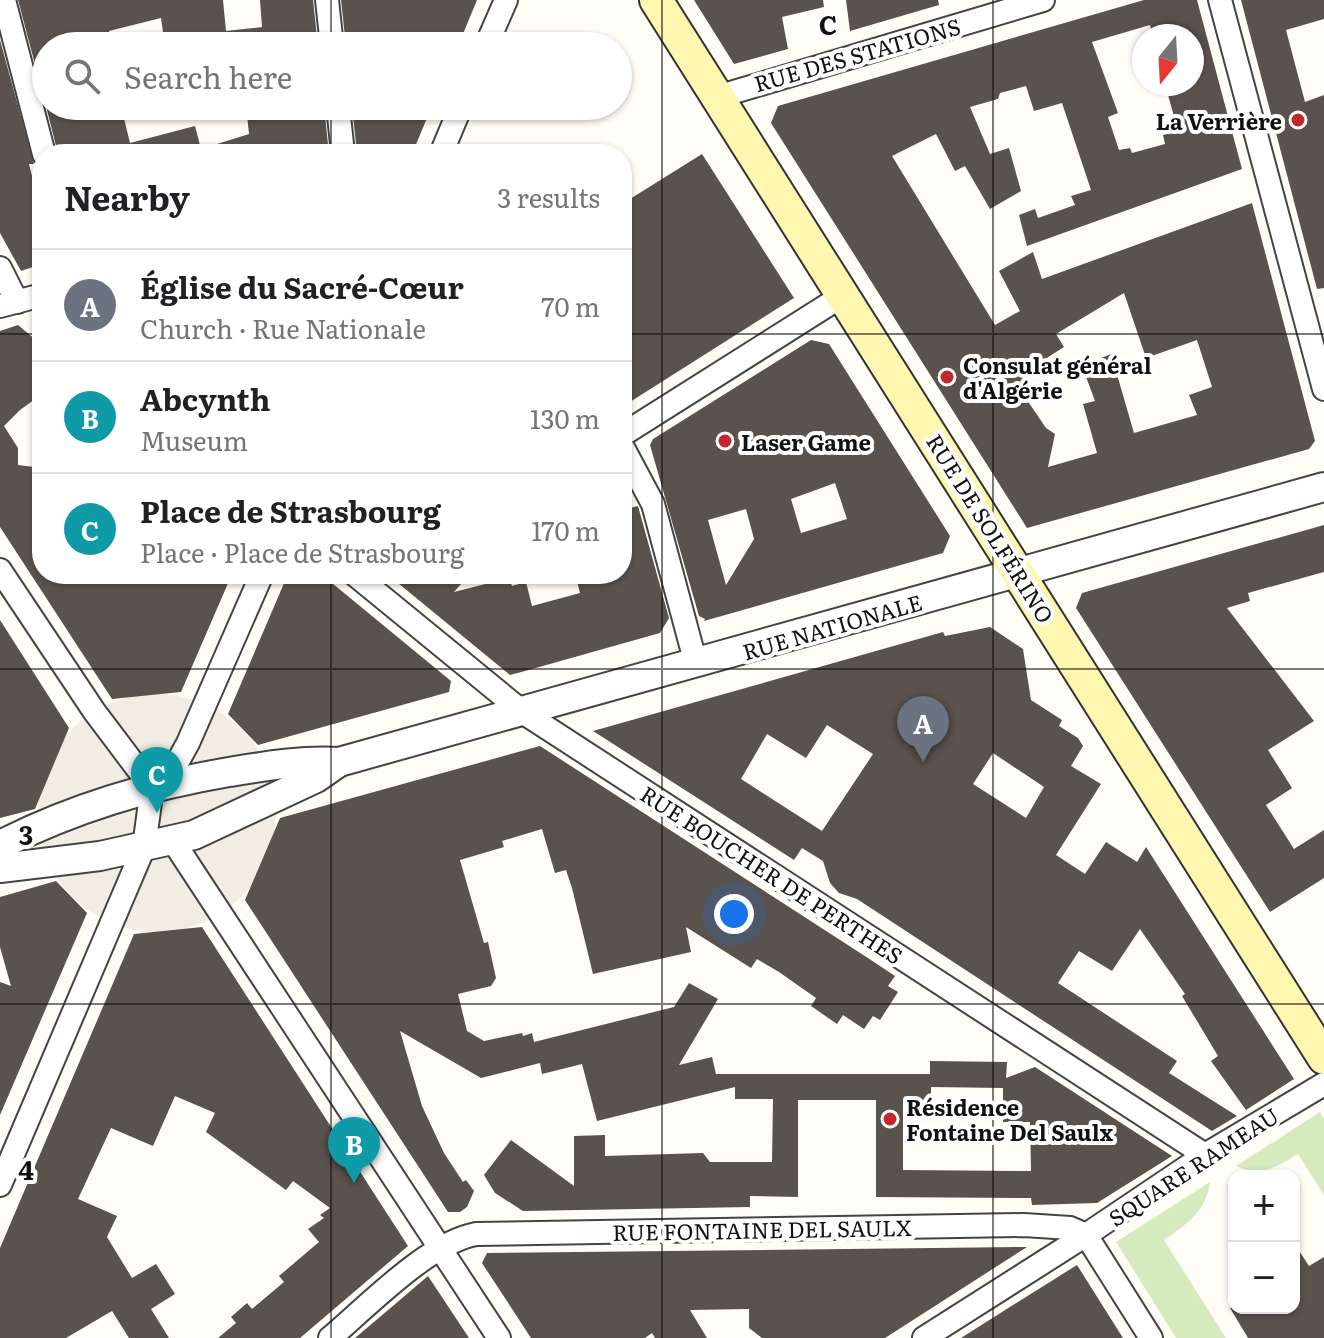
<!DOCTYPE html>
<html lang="en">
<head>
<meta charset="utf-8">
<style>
	:root { --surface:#fff; --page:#f2f2f2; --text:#202124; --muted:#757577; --line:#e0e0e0; --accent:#c4262e }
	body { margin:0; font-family:Literata,serif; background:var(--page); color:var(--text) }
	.controls { position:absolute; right:24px; bottom:24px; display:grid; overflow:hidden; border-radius:16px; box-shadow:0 2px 6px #0004 }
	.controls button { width:72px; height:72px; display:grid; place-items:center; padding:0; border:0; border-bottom:2px solid var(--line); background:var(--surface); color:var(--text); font:40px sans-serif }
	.compass { position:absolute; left:1132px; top:24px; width:72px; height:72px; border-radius:50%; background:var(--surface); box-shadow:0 2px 6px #0004; rotate:198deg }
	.you { position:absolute; left:734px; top:914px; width:28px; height:28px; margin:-20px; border:6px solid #fff; border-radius:50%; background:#1a73e8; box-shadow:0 0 0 12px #1a73e833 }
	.badge { display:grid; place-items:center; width:52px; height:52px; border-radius:50%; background:var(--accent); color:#fff; font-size:26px; font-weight:700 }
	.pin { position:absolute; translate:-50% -66px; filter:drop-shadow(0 2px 4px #0008) }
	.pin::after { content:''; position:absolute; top:42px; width:28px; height:24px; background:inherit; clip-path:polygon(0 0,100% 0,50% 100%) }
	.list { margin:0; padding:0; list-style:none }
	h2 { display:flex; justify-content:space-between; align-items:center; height:104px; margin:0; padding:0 32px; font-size:34px }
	h2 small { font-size:26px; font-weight:400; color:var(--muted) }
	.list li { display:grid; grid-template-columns:52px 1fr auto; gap:24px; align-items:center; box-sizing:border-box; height:112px; padding:0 32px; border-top:2px solid var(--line) }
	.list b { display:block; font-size:30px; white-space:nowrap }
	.list p { margin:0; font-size:26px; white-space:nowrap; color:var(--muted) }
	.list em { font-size:26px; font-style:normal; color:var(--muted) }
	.icon { flex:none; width:44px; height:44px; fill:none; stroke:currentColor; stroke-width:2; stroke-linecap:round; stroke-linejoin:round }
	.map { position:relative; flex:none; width:1324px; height:1338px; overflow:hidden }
	.search { position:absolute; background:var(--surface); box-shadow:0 2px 6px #0004; left:32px; top:32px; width:600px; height:88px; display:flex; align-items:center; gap:20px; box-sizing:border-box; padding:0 28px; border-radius:44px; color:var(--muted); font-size:30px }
	.panel { position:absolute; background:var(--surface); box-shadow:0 2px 6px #0004; left:32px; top:144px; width:600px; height:440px; border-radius:32px }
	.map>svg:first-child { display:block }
	.green { fill:#d5ebbd }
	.plaza { fill:#f1ede2 }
	.building { fill:#5a524d; fill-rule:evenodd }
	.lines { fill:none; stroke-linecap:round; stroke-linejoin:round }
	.minor-casing { stroke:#444; stroke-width:26 }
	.tertiary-casing { stroke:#444; stroke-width:32 }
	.secondary-casing { stroke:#333; stroke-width:36 }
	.minor { stroke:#fff; stroke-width:22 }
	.tertiary { stroke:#fff; stroke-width:28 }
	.secondary { stroke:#fff6b0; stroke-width:32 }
	.grid { fill:none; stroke:#111; stroke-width:2; stroke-opacity:0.55 }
	.poi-dot { fill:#c4262e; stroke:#fff; stroke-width:3 }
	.labels { text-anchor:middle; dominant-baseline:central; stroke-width:8; stroke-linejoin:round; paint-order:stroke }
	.street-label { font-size:22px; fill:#111; stroke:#fff }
	.poi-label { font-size:22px; font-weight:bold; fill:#111; stroke:#fff; text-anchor:start }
	.grid-label { font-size:26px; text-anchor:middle; font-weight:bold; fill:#111; stroke:#fff; stroke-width:8; stroke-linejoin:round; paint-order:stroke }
</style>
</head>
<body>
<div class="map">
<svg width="1324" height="1338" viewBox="0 0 1324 1338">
	<rect width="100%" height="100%" fill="#fffdf5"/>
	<g class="green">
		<path d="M1320,1112L1324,1119V1195L1298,1154C1277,1167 1261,1177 1236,1166Z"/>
		<path d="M1210,1182C1206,1212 1187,1224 1164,1240L1226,1338H1176L1116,1242Z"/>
	</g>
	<circle class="plaza" cx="157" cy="813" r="119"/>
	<g class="building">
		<path d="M18,0H223L226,31L262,27L260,0H313L318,46H165L161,18L109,31L113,46H46V106Z"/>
		<path d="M341,0H477L458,46H346Z"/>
		<path d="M694,0H823L824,7L782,17L788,49L734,64Z"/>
		<path d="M846,0H938L939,5L850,31Z"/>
		<path d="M1144,0H1197L1242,169L1027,246L1019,215L1035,209L1038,218L1075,205L1071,196L1091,190L1062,103L1034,111L1026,86L1000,93L998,99L970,107L990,154L1009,148L1021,191L990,209L965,166L955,171L936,134L892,156L995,325L1020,311L999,271L1033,252L1042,279L1252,203L1315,441L1309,449L1027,528L771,123L778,106ZM1150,25L1153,36H1192V84H1165L1178,131L1163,135L1165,144L1132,153L1130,148L1119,150L1108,117L1118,113L1092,42ZM1124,293L1146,358L1197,340L1212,387L1189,395L1197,415L1134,433L1111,354L1082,366L1095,401L1083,404L1097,453L1048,467L1055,434L1046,428L1027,400L1029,398L1024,390L1031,385L1023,373L1064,347L1056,334Z"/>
		<path d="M1241,0H1324V19L1286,30L1305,102L1324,95V288L1317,289Z"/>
		<path d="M0,40L34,164H29L42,216V264L21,271L0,233Z"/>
		<path d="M46,106H121L130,143L195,126L201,149L249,134L246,106H324L329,154H58Z"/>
		<path d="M352,106H432L412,154H357Z"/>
		<path d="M702,154L794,298L622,407V204Z"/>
		<path d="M18,325L42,345V394L20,410L4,426L18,448V465L42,468V574H232L181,692L112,699L0,527V331Z"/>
		<path d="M811,340L829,344L950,536L943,553L704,621L705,619L699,616L650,445L653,439ZM835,483L847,519L801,533L791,499ZM746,509L754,539L726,585L708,520Z"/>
		<path d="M638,506L669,618L660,633L525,671L510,675L387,574H470L454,592L509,578L512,586L526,582L532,606L580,593L575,574H622V510Z"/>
		<path d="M1324,525V572L1248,593L1250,601L1227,608L1314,721L1268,750L1292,788L1266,805L1294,849L1324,830V878L1270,912L1076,608L1082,593Z"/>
		<path d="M288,574H321L451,681L449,692L258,745L228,714Z"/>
		<path d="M0,620L69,728L35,809L0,818Z"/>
		<path d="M990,627L1023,649L1031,700L1062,720L1059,726L1078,738L1083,746L1071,766L1101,784L1056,855L1085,874L1106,842L1137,862L1146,847L1294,1079L1246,1110L1211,1061L1218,1056L1182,996L1185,994L1140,929L1112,971L1079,951L1058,983L1177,1061L1169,1073L1237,1116L1212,1131L857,899L839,893L830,883L823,861L802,848L794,860L593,731L943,632L945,636ZM827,725L873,754L822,831L741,779L767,734L806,758ZM993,753L1044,787L1026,818L973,784Z"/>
		<path d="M540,746L871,960L895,976L888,986L898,992L880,1020L873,1016L864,1029L843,1015L837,1024L811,1006L816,998L779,972L757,959L751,968L686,927L691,952L593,974L572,888L566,870L555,873L542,829L502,841L504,847L460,860L484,943L488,942L496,978L491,986L458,994L467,1031L484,1041L522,1033L523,1036L532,1033L534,1042L674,1007L689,983L718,999L679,1065L712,1057L716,1074H930V1061L1007,1062L1006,1078L1035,1067L1172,1156L1097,1203L1032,1205L1031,1198L876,1197V1100H798V1197L750,1196V1207L523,1211L495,1193L484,1175L511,1140L574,1186V1136L605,1135V1156L703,1153L710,1162H772L773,1099H735V1087L597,1121L582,1064L542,1074L540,1063L481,1078L400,1031L422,1106L444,1153L463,1182L466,1180L474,1191L467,1207L460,1212H448L245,900L280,818ZM931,1087L1003,1088V1122H1030L1031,1171L903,1170V1100H931Z"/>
		<path d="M56,881L87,913L0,1115V982L11,986L0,947V897Z"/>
		<path d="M202,927L408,1246L300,1338H218L236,1323L231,1317L247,1303L252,1309L284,1282L279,1276L319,1242L308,1229L324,1218L320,1215L330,1208L293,1181L286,1190L206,1132L215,1113L175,1096L153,1146L111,1128L78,1199L117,1216L107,1237L132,1278L156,1264L175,1294L151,1309L169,1338H129L112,1311L66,1338H0V1248L134,934Z"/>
		<path d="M1294,1243L1309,1266L1324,1257V1338H1248L1230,1308H1294Z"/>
		<path d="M1027,1247L885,1338H762L749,1328V1309L690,1310L707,1338H655L652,1333L645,1338H531L482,1263L487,1253Z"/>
		<path d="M1077,1265L1123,1338H961L1013,1305Z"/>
		<path d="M428,1276L469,1338H355L394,1305Z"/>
	</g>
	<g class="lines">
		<defs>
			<g id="minor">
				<path d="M4,0L44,154"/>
				<path d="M327,0L332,46"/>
				<path d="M1220,0L1324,389"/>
				<path d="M486,46L506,0"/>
				<path d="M717,97L1043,0"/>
				<path d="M338,106L343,154"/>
				<path d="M441,154L461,106"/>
				<path d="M0,268L17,302"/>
				<path d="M0,306L42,295"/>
				<path d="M622,435L842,296"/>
				<path d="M622,446L653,504L696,664"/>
				<path d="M0,570L94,711L152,788"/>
				<path d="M354,574L524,713L1205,1155"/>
				<path d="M152,788L178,761L188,743L262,574"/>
				<path d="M173,841L499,1338"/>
				<path d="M0,1185L144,847L152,788"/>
				<path d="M1086,1235L1151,1338"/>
				<path d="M330,1338C368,1306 428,1243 476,1234L1024,1225L1070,1228L1086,1235"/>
				<path d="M924,1338L1086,1235L1205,1155L1324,1084"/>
			</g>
			<g id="tertiary">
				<path d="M0,845C74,808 147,786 229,772C266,766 301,760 339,762L1324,487"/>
				<path d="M0,868L100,856L194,835L316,778L339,762"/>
			</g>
			<path id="secondary" d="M656,0L1324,1058"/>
		</defs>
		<use href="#minor" class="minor-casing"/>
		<use href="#tertiary" class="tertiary-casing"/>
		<use href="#secondary" class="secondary-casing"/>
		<use href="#minor" class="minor"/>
		<use href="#tertiary" class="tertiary"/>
		<use href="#secondary" class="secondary"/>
	</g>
	<path class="grid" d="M331,0V46M662,0V1338M993,0V1338M331,106V154M0,334H42M622,334H1324M331,574V1338M0,669H1324M0,1004H1324"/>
	<g class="poi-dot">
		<circle cx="1298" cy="120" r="8"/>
		<circle cx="947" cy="377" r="8"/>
		<circle cx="725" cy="441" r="8"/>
		<circle cx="890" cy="1119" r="8"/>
	</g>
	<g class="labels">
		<g class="street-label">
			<text transform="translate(857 54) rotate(-16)">RUE DES STATIONS</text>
			<text transform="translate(991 528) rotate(58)">RUE DE SOLFÉRINO</text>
			<text transform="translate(832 626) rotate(-16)">RUE NATIONALE</text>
			<text transform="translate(772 874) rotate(33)">RUE BOUCHER DE PERTHES</text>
			<text transform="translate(1193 1166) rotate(-33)">SQUARE RAMEAU</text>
			<text transform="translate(762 1229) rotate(-1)">RUE FONTAINE DEL SAULX</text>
		</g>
		<g class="poi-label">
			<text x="1282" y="120" text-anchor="end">La Verrière</text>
			<text x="963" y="364">Consulat général<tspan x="963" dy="25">d'Algérie</tspan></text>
			<text x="741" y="441">Laser Game</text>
			<text x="906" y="1106">Résidence<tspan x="906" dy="25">Fontaine Del Saulx</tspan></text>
		</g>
	</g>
	<g class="grid-label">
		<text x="828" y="35">C</text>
		<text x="26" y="845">3</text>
		<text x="26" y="1180">4</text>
	</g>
</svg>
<div class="controls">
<button>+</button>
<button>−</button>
</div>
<svg class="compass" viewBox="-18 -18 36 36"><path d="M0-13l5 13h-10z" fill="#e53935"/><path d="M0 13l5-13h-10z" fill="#757577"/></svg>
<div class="you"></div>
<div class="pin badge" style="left:923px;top:762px;background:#6b7280">A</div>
<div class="pin badge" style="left:354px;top:1183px;background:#0f9aa8">B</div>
<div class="pin badge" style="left:157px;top:813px;background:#0f9aa8">C</div>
<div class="search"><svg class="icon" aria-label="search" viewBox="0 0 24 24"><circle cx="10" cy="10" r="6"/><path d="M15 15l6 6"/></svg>Search here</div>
<section class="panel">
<h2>Nearby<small>3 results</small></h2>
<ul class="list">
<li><span class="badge" style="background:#6b7280">A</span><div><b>Église du Sacré-Cœur</b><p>Church · Rue Nationale</p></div><em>70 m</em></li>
<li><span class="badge" style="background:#0f9aa8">B</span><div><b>Abcynth</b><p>Museum</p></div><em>130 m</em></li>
<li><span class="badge" style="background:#0f9aa8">C</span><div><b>Place de Strasbourg</b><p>Place · Place de Strasbourg</p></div><em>170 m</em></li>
</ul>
</section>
</div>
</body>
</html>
